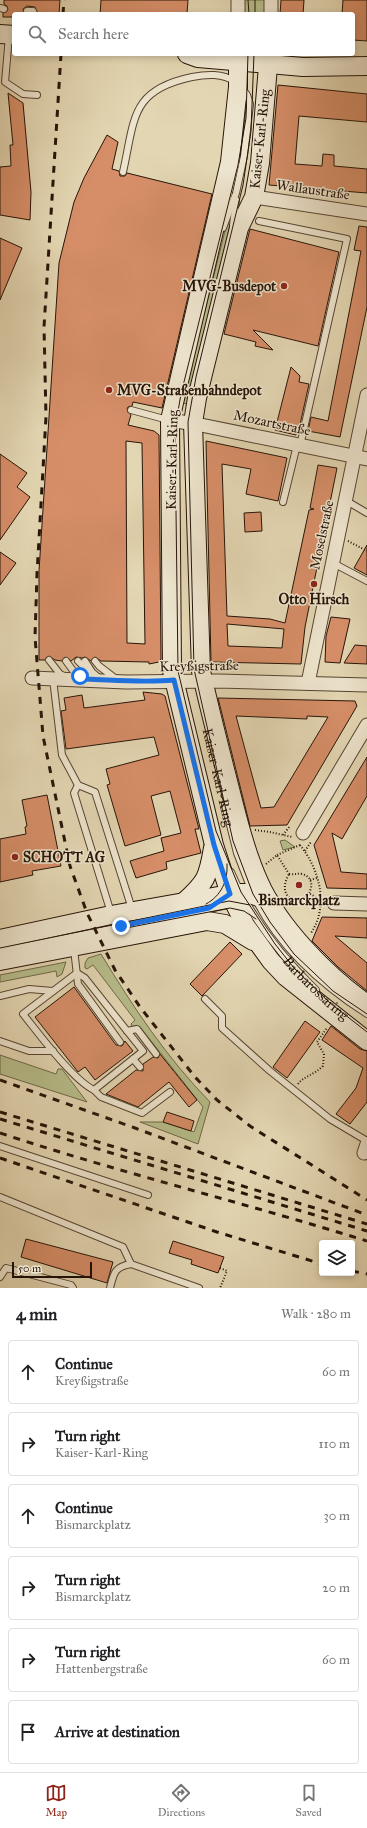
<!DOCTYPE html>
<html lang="en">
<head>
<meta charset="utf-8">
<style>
	:root { --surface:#fff; --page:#f2f2f2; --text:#202124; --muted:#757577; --line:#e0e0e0; --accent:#8f2418 }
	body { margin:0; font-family:"IM FELL Great Primer",serif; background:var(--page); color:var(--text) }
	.controls { position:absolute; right:12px; bottom:12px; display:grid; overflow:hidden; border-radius:4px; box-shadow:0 2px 6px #0003 }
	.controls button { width:36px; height:36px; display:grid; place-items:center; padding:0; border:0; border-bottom:1px solid var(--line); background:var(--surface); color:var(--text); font:20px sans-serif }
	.scale { position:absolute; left:12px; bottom:10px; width:80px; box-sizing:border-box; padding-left:4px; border:2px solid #271408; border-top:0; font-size:11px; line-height:14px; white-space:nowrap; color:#271408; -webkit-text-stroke:3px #ede4cd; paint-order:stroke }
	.stop { position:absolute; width:12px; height:12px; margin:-9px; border:3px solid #1a73e8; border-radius:50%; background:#fff }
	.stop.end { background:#1a73e8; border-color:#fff; box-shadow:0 1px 4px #0008 }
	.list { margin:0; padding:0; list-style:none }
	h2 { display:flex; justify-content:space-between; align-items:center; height:52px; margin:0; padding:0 16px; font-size:17px }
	h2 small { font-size:13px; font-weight:400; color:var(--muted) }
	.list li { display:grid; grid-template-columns:26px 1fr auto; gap:12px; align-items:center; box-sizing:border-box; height:64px; margin:0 8px 8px; padding:0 8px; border:1px solid var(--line); border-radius:4px }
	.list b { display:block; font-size:15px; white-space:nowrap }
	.list p { margin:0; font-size:13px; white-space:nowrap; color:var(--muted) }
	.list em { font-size:13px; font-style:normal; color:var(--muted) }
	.icon { flex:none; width:22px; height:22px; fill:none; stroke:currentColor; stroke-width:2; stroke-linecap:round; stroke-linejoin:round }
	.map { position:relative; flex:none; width:367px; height:1288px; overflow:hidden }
	.search { position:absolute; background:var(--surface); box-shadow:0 2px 6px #0003; left:12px; right:12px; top:12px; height:44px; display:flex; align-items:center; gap:10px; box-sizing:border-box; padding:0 14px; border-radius:4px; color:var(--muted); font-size:15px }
	.sheet { height:484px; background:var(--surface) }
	nav { display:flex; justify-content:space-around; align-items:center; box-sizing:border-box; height:56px; border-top:1px solid var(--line); background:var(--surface); font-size:11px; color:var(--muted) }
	nav a { display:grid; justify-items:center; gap:2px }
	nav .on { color:var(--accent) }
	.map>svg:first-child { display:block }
	.green { fill:#b6bd8a; stroke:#6e6849 }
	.building { fill:#d68e68; stroke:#271408; fill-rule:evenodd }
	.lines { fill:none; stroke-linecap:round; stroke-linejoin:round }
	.lane-casing { stroke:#564432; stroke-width:8 }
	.street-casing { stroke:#564432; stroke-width:15 }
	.secondary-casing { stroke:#271408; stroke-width:20 }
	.path { stroke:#271408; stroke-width:2; stroke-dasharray:1 2; stroke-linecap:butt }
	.lane { stroke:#ede4cd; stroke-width:6 }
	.street { stroke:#ede4cd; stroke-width:13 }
	.secondary { stroke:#ede4cd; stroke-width:18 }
	.tram { stroke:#271408; stroke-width:1 }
	.rail { stroke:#271408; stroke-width:3; stroke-dasharray:7 7; stroke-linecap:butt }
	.route { stroke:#1a73e8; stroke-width:5 }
	.poi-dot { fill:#8f2418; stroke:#ede4cd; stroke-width:1.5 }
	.labels { text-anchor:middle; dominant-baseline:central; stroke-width:3; stroke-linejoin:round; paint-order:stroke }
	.street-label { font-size:14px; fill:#271408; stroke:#ede4cd }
	.poi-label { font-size:14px; font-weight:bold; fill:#271408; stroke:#ede4cd; text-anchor:start }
</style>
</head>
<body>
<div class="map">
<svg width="367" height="1288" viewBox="0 0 367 1288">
	<rect width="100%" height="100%" fill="#e3d6b2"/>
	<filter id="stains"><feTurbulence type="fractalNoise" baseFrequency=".005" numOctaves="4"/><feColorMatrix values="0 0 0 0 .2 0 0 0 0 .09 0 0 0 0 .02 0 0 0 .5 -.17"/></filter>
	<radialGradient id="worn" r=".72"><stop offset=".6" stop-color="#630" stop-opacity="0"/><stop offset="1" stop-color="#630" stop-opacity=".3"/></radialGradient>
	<g class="green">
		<path d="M245,0H266V14H244Z"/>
		<path d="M227,223L230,225L187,404L182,403Z"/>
		<path d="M285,840L295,847L283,850L280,841Z"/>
		<path d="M101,954C133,1007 167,1058 210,1102L198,1144L140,1122H163L194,1132L203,1107L140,1027L132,1026L131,1024L135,1020L93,965L87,969L85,968V963L88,958Z"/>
		<path d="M66,962L62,974L57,977L56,971L0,982V975Z"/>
		<path d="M0,1055L56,1074L58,1069H62L87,1102L0,1074Z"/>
	</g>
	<g class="building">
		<path d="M4,0H60L59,14H38L35,7L27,6L23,9L24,14H14V17H3V13L8,10L7,6L4,4Z"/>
		<path d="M101,0H188L187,14H100Z"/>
		<path d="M281,0H304L303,14H280Z"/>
		<path d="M343,0H367V41L353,40V14H342Z"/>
		<path d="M278,85L367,94V122L299,116L295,164L322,166L323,154L334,155V166L367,169V193L269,185Z"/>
		<path d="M8,93L23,103L31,192L30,220L0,215V167L11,166L10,145H13Z"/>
		<path d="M107,135L118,142L112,169L119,171L120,176H125L127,173L212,194L162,408L133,402L132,406L128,407L127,409L131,415L128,425L154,431L159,435L161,659L159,662L149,664V662L101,661L95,657L91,661L85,657L82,658L76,657L71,661L65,657L62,661L55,660L49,656L45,660H39V571L59,263L74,202L84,178ZM126,441L142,443L145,644L127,643Z"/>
		<path d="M359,226L367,227V307L340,437L308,431L311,417L328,421L361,251L354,250Z"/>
		<path d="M250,229L339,252L318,346L253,330L273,350L255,346L256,342L224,334Z"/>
		<path d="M0,238L22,248L0,300Z"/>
		<path d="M291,367L300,376L299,382L309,384L299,429L296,435L275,430Z"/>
		<path d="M206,441L287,458L278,501L246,494L251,469L222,464L227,616L270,619L285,623L309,510L314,509L310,508L318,465L337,468L305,627L301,664L211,662ZM227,624L284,629L282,648L228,646Z"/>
		<path d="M0,454L27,473L17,487L30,497L0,540Z"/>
		<path d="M261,512L262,531L245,532L244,513Z"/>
		<path d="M367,545V575L354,568Z"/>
		<path d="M0,552L16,563L0,585Z"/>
		<path d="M331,617L350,619L340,663L325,662L326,636Z"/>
		<path d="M355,645L367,646V664L344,663Z"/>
		<path d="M143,692L162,694L165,696L199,829H195L201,853L166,862L167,869L136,878L130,861L164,851L161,838L181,833L170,791L151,796L161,835L125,846L107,785L110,784L106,769L159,755L154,737L66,749L61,711L66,710L64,698L82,695L84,708L145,700Z"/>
		<path d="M218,698L355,701L357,706L287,825L250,826ZM236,716L307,719V716L328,717L274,807L261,808Z"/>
		<path d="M367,757V796L342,839L332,833L341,872L367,874V889L327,888L314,845Z"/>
		<path d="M47,795L61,866L32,871L33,875L0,882V839L26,834L25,827L27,826L22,800Z"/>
		<path d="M322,917L367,918V938L335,936L367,963V991L338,967L312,941Z"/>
		<path d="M230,942L242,954L202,996L190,984Z"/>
		<path d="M74,987L116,1045L122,1046L125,1041L133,1051L95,1080L85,1067L78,1072L35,1017Z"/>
		<path d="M305,1021L320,1032L287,1078L273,1067Z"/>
		<path d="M331,1026L360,1049L367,1051V1102L350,1124L336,1114L356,1088L363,1068L322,1040Z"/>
		<path d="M160,1054L197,1100L189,1107L169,1082L138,1107L106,1094L136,1070L143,1071V1064L153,1057L158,1058Z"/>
		<path d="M167,1112L194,1121L191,1131L163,1122Z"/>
		<path d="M26,1239L113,1262L107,1283L21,1257Z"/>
		<path d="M173,1241L224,1257L218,1273L191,1264L192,1260L169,1253Z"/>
	</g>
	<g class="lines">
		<defs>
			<g id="lane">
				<path d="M0,8L4,9"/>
				<path d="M27,11H33L34,14"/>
				<path d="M9,36L5,82L23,94L37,95"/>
				<path d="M123,172C135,119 130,90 192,77C207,74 222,73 236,82"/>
				<path d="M259,221L347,239L300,446"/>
				<path d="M233,225L236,200"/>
				<path d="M223,228L236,193L244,156L250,104L247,95L242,88"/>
				<path d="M131,410L168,420"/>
				<path d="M345,500L367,513"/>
				<path d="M283,502L297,445"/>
				<path d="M333,563L367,581"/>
				<path d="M49,660L60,674L66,677"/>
				<path d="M66,661L74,672L82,677"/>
				<path d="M78,661L89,672"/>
				<path d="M85,661L92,672L99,678"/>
				<path d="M95,661L99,666L116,679"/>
				<path d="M53,679L62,755L78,785L95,792L132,909"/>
				<path d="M78,785L74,793L111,913"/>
				<path d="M225,805L237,853L252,892"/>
				<path d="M231,872C250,916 282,957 316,990"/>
				<path d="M257,902C282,950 322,985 367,1014"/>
				<path d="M74,949L78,984L120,1042"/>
				<path d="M0,951L233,904"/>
				<path d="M77,973L85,978L143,1051L94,1090C73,1080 39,1034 23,1014Z"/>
				<path d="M0,996L29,989L53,991"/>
				<path d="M205,999L222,1016V1028L270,1071L330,1119L367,1141"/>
				<path d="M127,1031L137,1029L156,1054"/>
				<path d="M0,1041L29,1051H53"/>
				<path d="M133,1059L140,1067"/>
				<path d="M94,1090L101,1097L142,1113L170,1092"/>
				<path d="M0,1146L148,1195"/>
				<path d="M0,1197L123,1247L131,1264"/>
				<path d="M0,1277L6,1268L71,1285L73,1288"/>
				<path d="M110,1288C114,1273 114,1267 131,1264L199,1288"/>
			</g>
			<g id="street">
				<path d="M238,14V0"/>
				<path d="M271,14V0"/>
				<path d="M254,197L367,214"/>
				<path d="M170,420L201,425L367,459"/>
				<path d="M32,678L126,682L218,681L367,685"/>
				<path d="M308,683L367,395"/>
				<path d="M303,833L367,725"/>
				<path d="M334,903L367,904"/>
				<path d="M364,1153L367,1144"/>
			</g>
			<g id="secondary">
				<path d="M0,34L14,35"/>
				<path d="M187,54L198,58L303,67L367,66"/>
				<path d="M238,54V87L230,162L170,420L172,671L214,845L230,894L245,925L271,961L286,977L367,1041"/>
				<path d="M269,54L260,163L254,197L239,228L197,398L193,423L201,671C210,711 220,750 230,789C238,821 246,853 259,882C279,927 327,976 367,1004"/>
				<path d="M184,902C206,882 208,878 213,848"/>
				<path d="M0,939L111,915L235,893H248L269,901"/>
				<path d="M0,961L207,921L225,924L253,941"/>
			</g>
		</defs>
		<use href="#lane" class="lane-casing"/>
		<use href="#street" class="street-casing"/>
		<use href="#secondary" class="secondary-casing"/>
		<g class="path">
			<path d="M348,541L367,551"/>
			<path d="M255,830L270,832L292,837"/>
			<path d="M283,835L290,826"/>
			<path d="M300,845C320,870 329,906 311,933"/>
			<path d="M305,851L311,842"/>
			<path d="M277,855L300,845"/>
			<path d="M266,864L277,855L289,874"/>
			<path d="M289,874C294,875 297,873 302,874C324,880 302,914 287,895C283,889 285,881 289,874Z"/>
			<path d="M310,880L317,878"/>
			<path d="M310,894L321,900"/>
			<path d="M286,903L291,899"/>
			<path d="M298,1084C304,1076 314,1075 323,1066L324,1054L317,1042L327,1028"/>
			<path d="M220,1268L227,1271L220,1288"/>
		</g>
		<use href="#lane" class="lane"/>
		<use href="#street" class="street"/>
		<use href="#secondary" class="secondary"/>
		<g class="tram">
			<path d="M248,0L249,14"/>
			<path d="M255,0V14"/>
			<path id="s1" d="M248,54L246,118L238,165L181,394L175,429L178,671L216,831L241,892L275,944L294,968L330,1003L367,1032"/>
			<path id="s2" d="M254,54L251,131L243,185L196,377L188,422L194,669L233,841L253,894L270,922L294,954L333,991L367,1014"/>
			<path d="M206,904C221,896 228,881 227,864"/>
			<path d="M126,928L230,908L244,911L256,919"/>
			<path d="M0,948L229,901L250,905"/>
		</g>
		<g class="rail">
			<path d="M63,14L64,0"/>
			<path d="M61,54L44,327L46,417L37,574L35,637L43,736L70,866L87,913L115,970L140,1007L195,1077L217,1100L250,1126L367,1200"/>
			<path d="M0,1080L135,1128L367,1215"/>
			<path d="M0,1112L367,1224"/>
			<path d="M0,1119L367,1231"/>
			<path d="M0,1133C121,1173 245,1203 367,1241"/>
			<path d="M0,1158L217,1232L322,1264"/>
			<path d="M352,1271L367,1274"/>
		</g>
	</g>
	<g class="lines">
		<path class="route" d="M80,676L86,679C115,680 144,683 174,680L214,845L230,894L209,908L121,926"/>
	</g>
	<g class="poi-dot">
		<circle cx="284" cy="286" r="4"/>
		<circle cx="109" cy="390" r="4"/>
		<circle cx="314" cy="584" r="4"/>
		<circle cx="15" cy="857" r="4"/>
		<circle cx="299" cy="885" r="4"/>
	</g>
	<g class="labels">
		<g class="street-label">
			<text transform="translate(260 139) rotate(-84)">Kaiser-Karl-Ring</text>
			<text transform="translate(313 190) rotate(8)">Wallaustraße</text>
			<text transform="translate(272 423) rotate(12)">Mozartstraße</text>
			<text transform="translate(172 460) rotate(-89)">Kaiser-Karl-Ring</text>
			<text transform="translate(322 535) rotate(-78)">Moselstraße</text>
			<text transform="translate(199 666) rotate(-1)">Kreyßigstraße</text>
			<text stroke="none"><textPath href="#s2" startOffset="733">Kaiser-Karl-Ring</textPath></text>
			<text stroke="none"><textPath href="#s1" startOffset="978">Barbarossaring</textPath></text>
		</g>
		<g class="poi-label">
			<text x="276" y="286" text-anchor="end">MVG-Busdepot</text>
			<text x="117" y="390">MVG-Straßenbahndepot</text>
			<text x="314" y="599" text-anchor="middle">Otto Hirsch</text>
			<text x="23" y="857">SCHOTT AG</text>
			<text x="299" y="900" text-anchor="middle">Bismarckplatz</text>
		</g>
	</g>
	<rect width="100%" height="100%" filter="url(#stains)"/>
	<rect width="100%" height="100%" fill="url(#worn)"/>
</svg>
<div class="controls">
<button><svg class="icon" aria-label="layers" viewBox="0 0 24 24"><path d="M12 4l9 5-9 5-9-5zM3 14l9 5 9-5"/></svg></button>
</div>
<div class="scale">50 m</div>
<div class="stop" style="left:80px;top:676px"></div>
<div class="stop end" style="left:121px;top:926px"></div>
<div class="search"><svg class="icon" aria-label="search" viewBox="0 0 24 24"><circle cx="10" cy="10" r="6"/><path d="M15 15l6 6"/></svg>Search here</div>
</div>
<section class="sheet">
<h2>4 min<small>Walk · 280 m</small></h2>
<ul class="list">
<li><svg class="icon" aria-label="ahead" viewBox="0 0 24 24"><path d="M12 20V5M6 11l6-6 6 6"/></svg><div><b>Continue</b><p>Kreyßigstraße</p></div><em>60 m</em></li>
<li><svg class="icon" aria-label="right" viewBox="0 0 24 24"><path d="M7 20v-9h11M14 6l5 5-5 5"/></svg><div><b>Turn right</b><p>Kaiser-Karl-Ring</p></div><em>110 m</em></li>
<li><svg class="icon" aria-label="ahead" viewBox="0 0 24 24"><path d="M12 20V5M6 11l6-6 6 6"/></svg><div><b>Continue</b><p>Bismarckplatz</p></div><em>30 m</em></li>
<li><svg class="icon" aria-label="right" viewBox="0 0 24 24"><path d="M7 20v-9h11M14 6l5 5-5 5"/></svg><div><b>Turn right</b><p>Bismarckplatz</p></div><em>20 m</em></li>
<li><svg class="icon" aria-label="right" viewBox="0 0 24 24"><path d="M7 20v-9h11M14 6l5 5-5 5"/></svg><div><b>Turn right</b><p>Hattenbergstraße</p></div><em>60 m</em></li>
<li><svg class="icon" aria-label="arrive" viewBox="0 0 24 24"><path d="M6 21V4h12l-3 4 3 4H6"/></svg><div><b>Arrive at destination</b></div></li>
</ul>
</section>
<nav>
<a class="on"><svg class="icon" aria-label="map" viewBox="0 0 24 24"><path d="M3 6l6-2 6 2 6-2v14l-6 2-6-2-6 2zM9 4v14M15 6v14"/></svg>Map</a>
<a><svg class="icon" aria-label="directions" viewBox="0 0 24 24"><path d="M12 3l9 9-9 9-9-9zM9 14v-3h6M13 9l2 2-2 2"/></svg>Directions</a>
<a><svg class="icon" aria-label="saved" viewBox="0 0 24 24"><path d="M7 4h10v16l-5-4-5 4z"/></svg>Saved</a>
</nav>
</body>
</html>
